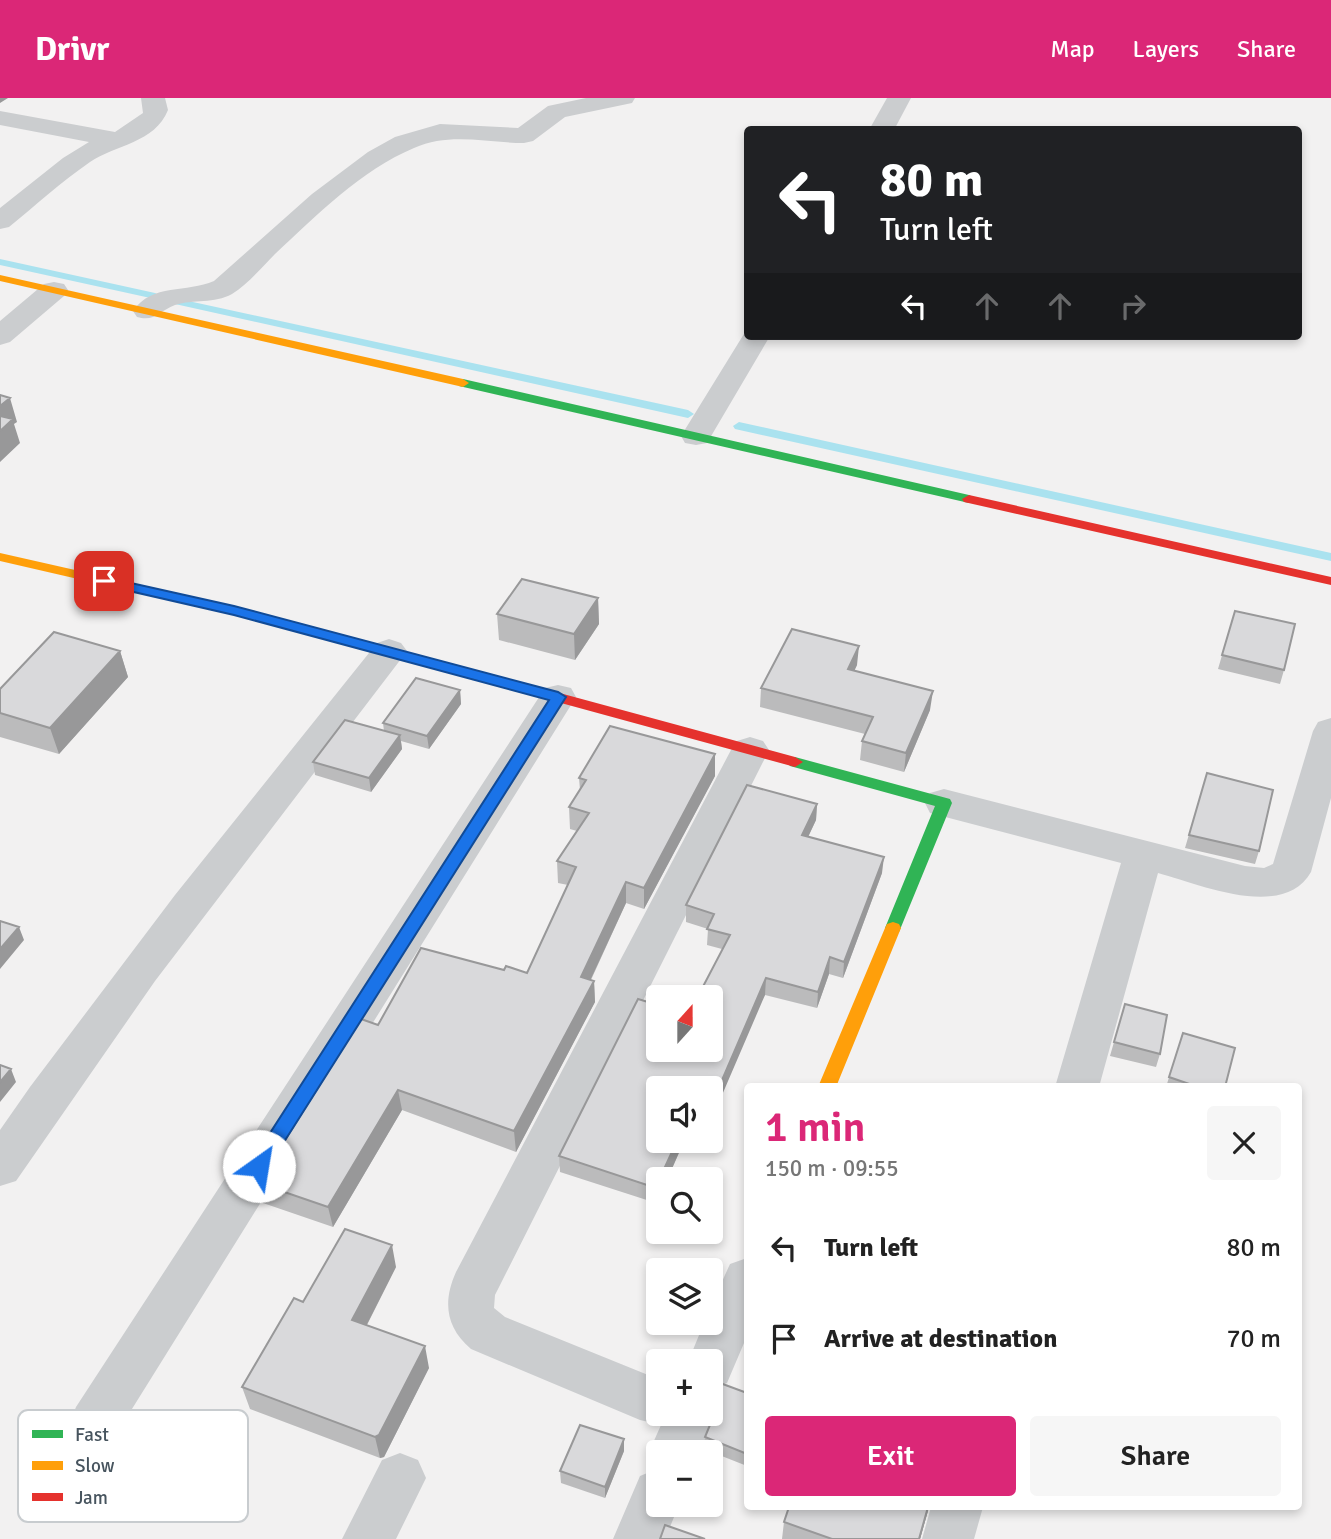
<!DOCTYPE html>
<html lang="en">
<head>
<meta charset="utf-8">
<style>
  :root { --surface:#fff; --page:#f6f6f6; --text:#222; --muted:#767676; --accent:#db2777 }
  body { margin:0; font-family:Signika,sans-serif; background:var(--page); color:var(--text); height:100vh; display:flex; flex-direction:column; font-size:26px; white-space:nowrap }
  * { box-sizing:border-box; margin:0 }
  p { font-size:23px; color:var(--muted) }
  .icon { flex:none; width:38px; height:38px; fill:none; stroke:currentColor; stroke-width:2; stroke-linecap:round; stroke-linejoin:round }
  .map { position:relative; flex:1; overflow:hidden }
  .panel { position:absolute; left:744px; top:985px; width:558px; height:427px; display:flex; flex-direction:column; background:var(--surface); border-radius:7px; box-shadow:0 4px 10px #0003 }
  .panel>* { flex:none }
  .hud { position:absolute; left:744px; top:28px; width:558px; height:214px; border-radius:7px; box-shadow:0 4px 10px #0003; background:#202124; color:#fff; overflow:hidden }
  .needle { width:46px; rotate:21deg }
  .fabs { position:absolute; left:646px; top:887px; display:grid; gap:14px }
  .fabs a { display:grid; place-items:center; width:77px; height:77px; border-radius:7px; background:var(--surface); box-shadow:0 4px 10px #0003; font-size:35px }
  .pin { position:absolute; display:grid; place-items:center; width:60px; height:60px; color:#fff; margin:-30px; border-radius:14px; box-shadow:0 4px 10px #0006 }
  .me { position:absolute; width:77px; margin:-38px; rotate:32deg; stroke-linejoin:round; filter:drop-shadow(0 0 5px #0008) }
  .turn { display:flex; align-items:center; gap:24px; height:147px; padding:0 21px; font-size:32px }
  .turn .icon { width:91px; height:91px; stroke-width:2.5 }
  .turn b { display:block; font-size:49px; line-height:60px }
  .lanes { display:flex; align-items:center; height:66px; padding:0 21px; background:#0003; justify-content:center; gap:35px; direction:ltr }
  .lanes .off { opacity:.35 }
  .round { display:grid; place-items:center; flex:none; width:74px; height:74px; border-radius:7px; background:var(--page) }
  .headline { display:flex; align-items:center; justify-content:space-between; height:119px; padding:0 21px }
  h1 { font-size:42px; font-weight:600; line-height:52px; color:var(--accent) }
  .primary-button { display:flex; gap:14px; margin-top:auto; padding:14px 21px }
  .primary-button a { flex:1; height:80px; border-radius:7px; background:var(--accent); color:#fff; font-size:28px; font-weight:600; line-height:80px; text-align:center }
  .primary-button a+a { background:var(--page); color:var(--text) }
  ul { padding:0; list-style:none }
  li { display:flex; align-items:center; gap:21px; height:91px; padding:0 21px }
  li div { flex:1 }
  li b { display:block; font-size:26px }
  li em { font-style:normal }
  header { display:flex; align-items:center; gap:42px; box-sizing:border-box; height:98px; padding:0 35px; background:var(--accent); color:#fff }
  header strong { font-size:33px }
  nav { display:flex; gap:38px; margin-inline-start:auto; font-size:24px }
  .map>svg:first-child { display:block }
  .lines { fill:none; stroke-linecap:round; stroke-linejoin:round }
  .stream { fill:#aae2ef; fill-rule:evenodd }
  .street { fill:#cbcdcf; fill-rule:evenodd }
  .fast { fill:#30b455; fill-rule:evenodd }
  .slow { fill:#ff9f0a; fill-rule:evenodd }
  .jam { fill:#e5322d; fill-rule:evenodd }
  .wall { fill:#bbbbbc }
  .shaded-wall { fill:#989899 }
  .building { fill:#d9d9db; stroke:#989899; stroke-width:2 }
  .route { fill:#1a73e8; stroke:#114b97; stroke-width:2 }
  .key { fill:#fff; stroke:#c8cccf; stroke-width:2 }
  .key-label { font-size:19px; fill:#47545e }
</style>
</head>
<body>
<header>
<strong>Drivr</strong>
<nav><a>Map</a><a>Layers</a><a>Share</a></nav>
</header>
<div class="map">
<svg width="1331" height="1441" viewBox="0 0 1331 1441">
  <rect width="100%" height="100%" fill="#f2f1f1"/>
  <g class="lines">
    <path class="stream" d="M 0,161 L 155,195 L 161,198 L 155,201 L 0,167 Z
      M 170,199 L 688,312 L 694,316 L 688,320 L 166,204 L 164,202 Z
      M 739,324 L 1331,455 L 1331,463 L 735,331 L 733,328 Z"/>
    <path class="street" d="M 141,0 L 165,0 L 168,12 C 155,45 115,47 90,64 C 61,84 36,107 9,129 L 0,131 L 0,110 L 63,60 L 89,44 L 0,27 L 0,13 L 115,34 L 143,15 Z
      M 586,0 L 635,0 L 632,5 L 565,19 L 533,43 L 524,45 C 486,45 450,34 414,50 C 361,72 316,118 275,156 C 262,169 248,186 232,196 C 214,206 194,201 175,207 C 159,213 155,224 137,219 L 133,213 C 152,185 187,195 214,183 L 312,96 L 368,54 L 395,39 L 440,26 L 518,30 L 548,8 Z
      M 887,0 L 911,0 L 894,32 L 869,32 Z
      M 54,184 L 64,186 L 68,192 L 64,198 L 10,244 L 0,247 L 0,223 L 44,186 Z
      M 747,231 L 747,238 L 770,238 L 707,345 L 696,347 L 685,345 L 681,338 Z
      M 389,541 L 401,545 L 407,553 L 401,561 L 155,883 L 16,1083 L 0,1088 L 0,1032 L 30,989 L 175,797 L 377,545 Z
      M 558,587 L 571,590 L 576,599 L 112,1343 L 94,1350 L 76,1343 L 69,1326 L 76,1309 L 545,590 Z
      M 1331,620 L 1331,700 L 1311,774 C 1283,823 1199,786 1158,775 L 1099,989 L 1055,989 L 1121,765 L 930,715 L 925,705 L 930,695 L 944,691 L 1245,768 L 1264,770 L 1273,766 L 1313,633 L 1318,624 Z
      M 750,639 L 763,643 L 769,652 L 495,1197 L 494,1210 L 505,1219 L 658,1281 L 658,1316 L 710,1316 L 710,1303 L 716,1316 L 700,1354 L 658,1354 L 658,1407 L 679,1407 L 665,1441 L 613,1441 L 640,1378 L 657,1371 L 649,1354 L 661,1327 L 640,1322 L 471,1251 C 445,1229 443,1203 456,1174 L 731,652 L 737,643 Z
      M 747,1160 L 747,1238 L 727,1285 L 710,1292 L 710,1264 L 688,1264 L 704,1225 L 710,1225 L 710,1210 L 730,1166 Z
      M 400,1355 L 418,1362 L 426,1380 L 396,1441 L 342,1441 L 382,1362 Z
      M 931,1409 L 983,1409 L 974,1441 L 922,1441 Z"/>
    <path class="fast" d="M 463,281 L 969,397 L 976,401 L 969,405 L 459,288 L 459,282 Z
      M 795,659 L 950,701 L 952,705 L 899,834 L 887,834 L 885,830 L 935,708 L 790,668 L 787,664 L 790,660 Z"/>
    <path class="slow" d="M 0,177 L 463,281 L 469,285 L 463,289 L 0,183 Z
      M 0,455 L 234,508 L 475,572 L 482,577 L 475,582 L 234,517 L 0,463 Z
      M 893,824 L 899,826 L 901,830 L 836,989 L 818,989 L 885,830 L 887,826 Z"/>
    <path class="jam" d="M 969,397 L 1331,479 L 1331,487 L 964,404 L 962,401 Z
      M 475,572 L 795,659 L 803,664 L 795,669 L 470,580 L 468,577 Z"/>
  </g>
  <path class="wall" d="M 598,500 L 599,526 L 575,562 L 499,542 L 497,516 Z
    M 1235,513 L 1284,572 L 1280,586 L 1218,571 Z
    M 120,553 L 128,579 L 59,656 L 0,639 L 0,591 Z
    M 857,567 L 854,573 L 930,612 L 904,674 L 860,662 L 862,643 L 865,636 L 760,609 L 761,590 Z
    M 460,592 L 461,606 L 429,651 L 401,643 L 402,651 L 371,694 L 315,677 L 313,664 L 384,633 L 383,625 Z
    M 715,656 L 715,678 L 644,811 L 626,805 L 591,882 L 594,883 L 595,904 L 516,1054 L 402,1012 L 333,1129 L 263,1105 L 258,1085 L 378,927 L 504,872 L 527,875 L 568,787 L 558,785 L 557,763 L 577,733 L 570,731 L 569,709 L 580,692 L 579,680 Z
    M 1207,675 L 1259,753 L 1255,766 L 1185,750 Z
    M 817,706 L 816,722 L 808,739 L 882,775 L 843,880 L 829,876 L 817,910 L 765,897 L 710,990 L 658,1043 L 703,1043 L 698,1055 L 681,1050 L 667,1082 L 658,1082 L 658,1100 L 656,1105 L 560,1074 L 559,1058 L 710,952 L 722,851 L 707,847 L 708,831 L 686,824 L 686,807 Z
    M 1125,906 L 1160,956 L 1156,969 L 1110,958 Z
    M 1183,935 L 1225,989 L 1166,989 Z
    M 396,1169 L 367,1227 L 429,1270 L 384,1359 L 380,1360 L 250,1311 L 242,1289 L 303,1204 Z
    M 747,1295 L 747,1368 L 704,1351 L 705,1339 L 716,1311 L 715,1308 L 716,1296 Z
    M 624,1341 L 624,1353 L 605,1400 L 561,1385 L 560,1373 Z
    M 789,1409 L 929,1409 L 920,1441 L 782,1441 L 784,1424 Z"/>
  <path class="shaded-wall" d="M 0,0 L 8,0 L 0,5 Z
    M 10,300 L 17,324 L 14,326 L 20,345 L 0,364 L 0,308 Z
    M 598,500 L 599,526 L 575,562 L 574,536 Z
    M 859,548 L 857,567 L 846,590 L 848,571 Z
    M 120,553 L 128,579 L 59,656 L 50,630 Z
    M 460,592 L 461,606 L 429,651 L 427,638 Z
    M 933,593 L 930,612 L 904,674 L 906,655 Z
    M 400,637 L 402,651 L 371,694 L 369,680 Z
    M 715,656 L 715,678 L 644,811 L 644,790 Z
    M 817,706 L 816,722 L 801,754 L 802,737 Z
    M 884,759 L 882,775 L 843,880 L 844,864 Z
    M 626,784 L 626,805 L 582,900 L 581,879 Z
    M 19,829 L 24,842 L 0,871 L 0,851 Z
    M 830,859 L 829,876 L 817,910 L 818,894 Z
    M 766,880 L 765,897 L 710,1025 L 710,1010 Z
    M 594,883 L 595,904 L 516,1054 L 514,1033 Z
    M 11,971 L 16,984 L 0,1004 L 0,984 Z
    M 398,992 L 402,1012 L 333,1129 L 328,1109 Z
    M 677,1043 L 681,1043 L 681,1050 L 667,1082 L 659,1082 Z
    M 698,1043 L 703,1043 L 698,1055 Z
    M 658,1085 L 658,1100 L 656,1105 L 656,1090 Z
    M 392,1147 L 396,1169 L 358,1244 L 352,1222 Z
    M 425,1248 L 429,1270 L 384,1359 L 380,1360 L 375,1339 Z
    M 624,1341 L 624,1353 L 605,1400 L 605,1389 Z
    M 928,1409 L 929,1409 L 920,1441 L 919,1441 Z"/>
  <path class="building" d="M 0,297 L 10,300 L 0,308 Z
    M 0,318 L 13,321 L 0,333 Z
    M 522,481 L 598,500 L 574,536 L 497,516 Z
    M 1235,513 L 1295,526 L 1284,572 L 1222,557 Z
    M 792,531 L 859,548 L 848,571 L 933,593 L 906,655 L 862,643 L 873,619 L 761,590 Z
    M 54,534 L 120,553 L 50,630 L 0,615 L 0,591 Z
    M 416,580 L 460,592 L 427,638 L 383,625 Z
    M 345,622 L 400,637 L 369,680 L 313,664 Z
    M 610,628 L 715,656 L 644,790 L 626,784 L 581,879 L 594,883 L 514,1033 L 398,992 L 328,1109 L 258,1085 L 361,921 L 378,927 L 421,850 L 504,872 L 506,868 L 527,875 L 576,769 L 557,763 L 589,715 L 569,709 L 586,682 L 579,680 Z
    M 1207,675 L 1273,692 L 1259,753 L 1189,737 Z
    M 747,687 L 817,706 L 802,737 L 884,759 L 844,864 L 830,859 L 818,894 L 766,880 L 710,1010 L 710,990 L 658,990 L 658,1043 L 677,1043 L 659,1082 L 658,1082 L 656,1090 L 559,1058 L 638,901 L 658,907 L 658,952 L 710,952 L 710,900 L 697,900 L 730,837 L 707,831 L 714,816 L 686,807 Z
    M 0,823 L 19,829 L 0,851 Z
    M 1125,906 L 1167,917 L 1160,956 L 1114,944 Z
    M 1183,935 L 1235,950 L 1225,989 L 1198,989 L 1169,979 Z
    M 0,967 L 11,971 L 0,984 Z
    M 345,1131 L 392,1147 L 352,1222 L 425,1248 L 379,1337 L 375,1339 L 242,1289 L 294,1200 L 303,1204 Z
    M 720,1285 L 747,1295 L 747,1356 L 705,1339 L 719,1305 L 716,1296 Z
    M 580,1327 L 624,1341 L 605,1389 L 560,1373 Z
    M 789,1409 L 928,1409 L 919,1441 L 832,1441 L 784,1424 Z
    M 665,1427 L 705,1441 L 660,1441 Z"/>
  <path class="route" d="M 104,479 L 234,508 L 558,594 L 566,599 L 265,1074 L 259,1076 L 252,1074 L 249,1068 L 252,1063 L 549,602 L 234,517 L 99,486 L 97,483 Z"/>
  <rect x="18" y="1312" width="230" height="112" rx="10" class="key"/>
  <rect x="32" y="1332" width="31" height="8" fill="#30b455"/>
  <rect x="32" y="1363" width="31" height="9" fill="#ff9f0a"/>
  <rect x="32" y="1395" width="31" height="8" fill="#e5322d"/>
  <g class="key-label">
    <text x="75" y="1343">Fast</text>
    <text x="75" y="1374">Slow</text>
    <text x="75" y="1406">Jam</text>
  </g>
</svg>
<div class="fabs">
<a><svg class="needle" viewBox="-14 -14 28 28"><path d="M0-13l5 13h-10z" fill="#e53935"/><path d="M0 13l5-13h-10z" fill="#767676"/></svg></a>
<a><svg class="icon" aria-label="sound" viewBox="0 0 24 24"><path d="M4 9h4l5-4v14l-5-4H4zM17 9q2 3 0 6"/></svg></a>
<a><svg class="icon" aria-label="search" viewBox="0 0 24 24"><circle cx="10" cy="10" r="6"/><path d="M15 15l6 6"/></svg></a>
<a><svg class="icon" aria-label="layers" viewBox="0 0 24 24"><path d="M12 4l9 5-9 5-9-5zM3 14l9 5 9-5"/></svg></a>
<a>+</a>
<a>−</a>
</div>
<div class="pin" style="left:104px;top:483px;background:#d93025"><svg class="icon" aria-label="arrive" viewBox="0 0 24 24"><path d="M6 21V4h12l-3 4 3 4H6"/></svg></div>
<svg class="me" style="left:259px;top:1068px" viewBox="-20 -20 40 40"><circle r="19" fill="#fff"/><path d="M0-13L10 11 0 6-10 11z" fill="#1a73e8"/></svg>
<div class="hud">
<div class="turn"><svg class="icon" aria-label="left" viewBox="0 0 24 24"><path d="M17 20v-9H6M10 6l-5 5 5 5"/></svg><div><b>80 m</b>Turn left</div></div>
<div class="lanes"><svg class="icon" aria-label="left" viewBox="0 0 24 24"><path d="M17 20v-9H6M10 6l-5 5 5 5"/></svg><svg class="icon off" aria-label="ahead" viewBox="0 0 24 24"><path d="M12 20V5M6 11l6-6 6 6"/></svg><svg class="icon off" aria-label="ahead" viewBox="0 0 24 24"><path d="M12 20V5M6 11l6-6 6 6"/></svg><svg class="icon off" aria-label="right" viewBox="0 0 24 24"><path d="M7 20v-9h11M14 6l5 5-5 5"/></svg></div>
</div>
<section class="panel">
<div class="headline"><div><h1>1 min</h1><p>150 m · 09:55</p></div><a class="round"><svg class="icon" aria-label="close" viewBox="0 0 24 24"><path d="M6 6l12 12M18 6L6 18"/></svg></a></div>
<ul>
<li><svg class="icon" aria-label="left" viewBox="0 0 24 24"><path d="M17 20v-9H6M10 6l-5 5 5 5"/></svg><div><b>Turn left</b></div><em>80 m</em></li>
<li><svg class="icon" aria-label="arrive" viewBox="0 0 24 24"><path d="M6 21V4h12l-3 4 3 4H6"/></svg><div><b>Arrive at destination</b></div><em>70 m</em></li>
</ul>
<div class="primary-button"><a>Exit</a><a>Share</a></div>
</section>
</div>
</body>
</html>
